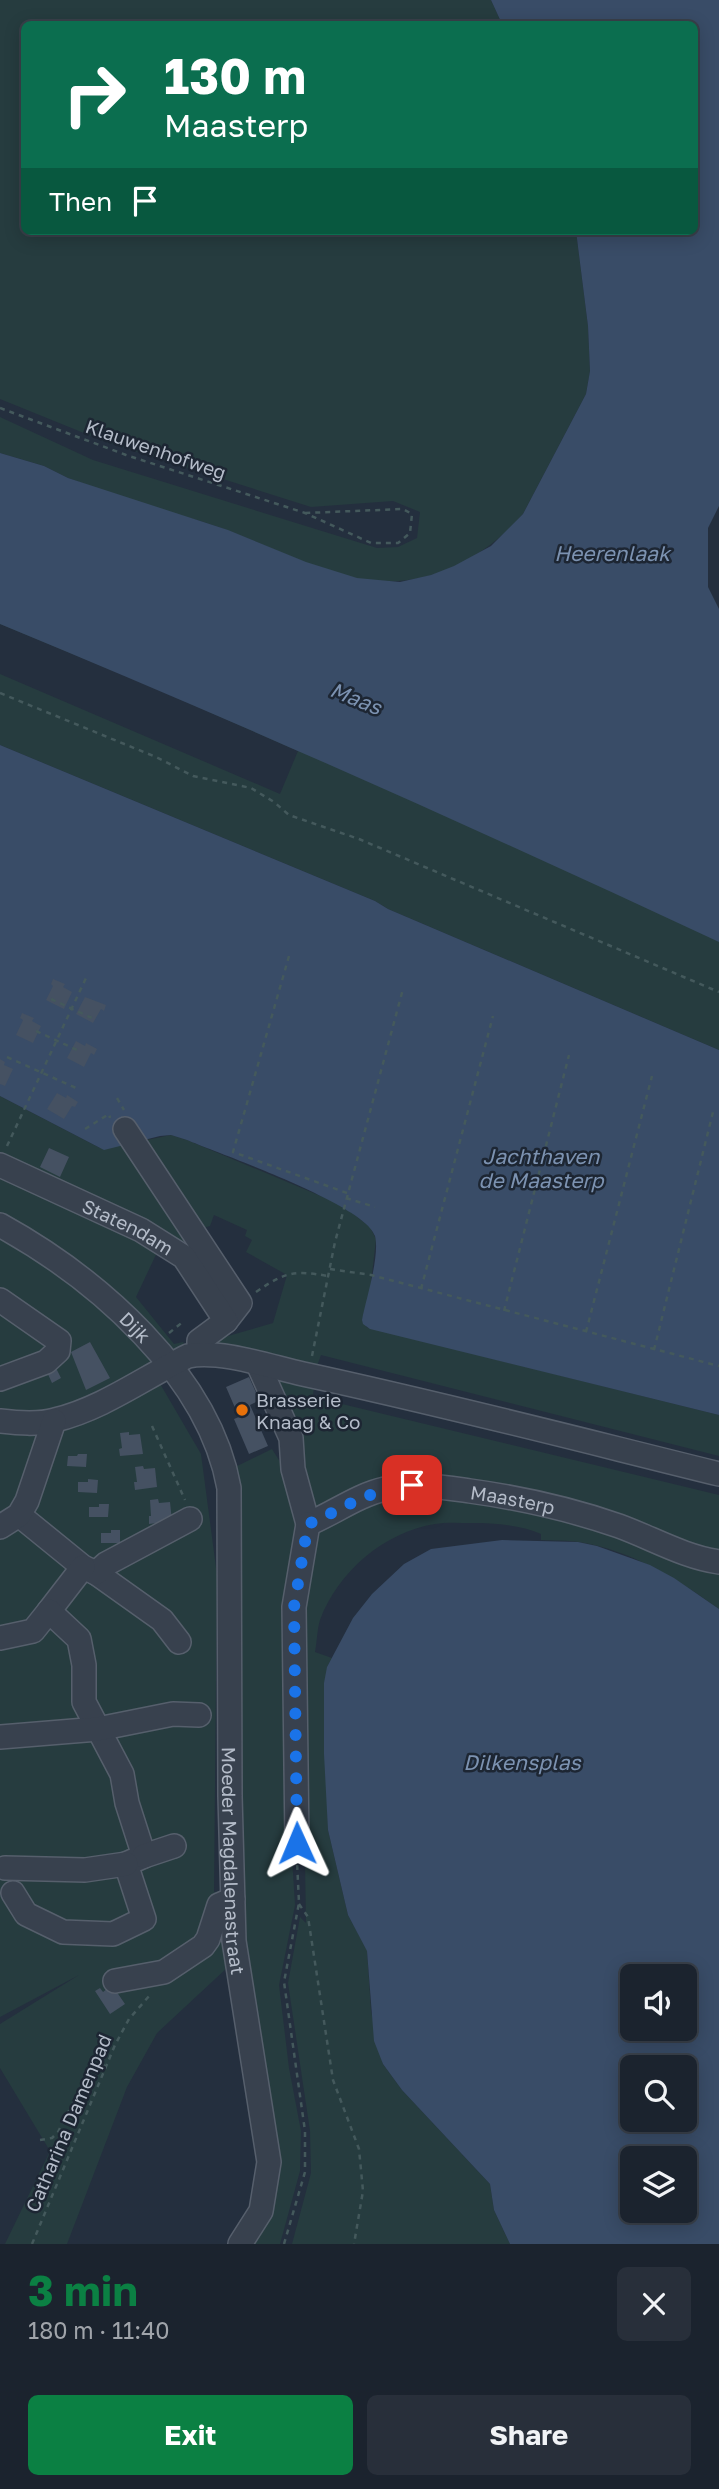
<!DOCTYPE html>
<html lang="en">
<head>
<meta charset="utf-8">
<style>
  :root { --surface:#1b232e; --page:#282f3a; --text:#f1f3f6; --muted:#a0a4aa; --line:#39404a; --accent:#0b8043 }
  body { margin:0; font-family:"Golos Text",sans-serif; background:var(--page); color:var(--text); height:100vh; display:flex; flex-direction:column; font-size:26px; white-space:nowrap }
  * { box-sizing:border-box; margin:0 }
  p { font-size:23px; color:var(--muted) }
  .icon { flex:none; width:38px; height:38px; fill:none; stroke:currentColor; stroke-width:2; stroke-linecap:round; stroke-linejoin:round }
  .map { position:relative; height:2244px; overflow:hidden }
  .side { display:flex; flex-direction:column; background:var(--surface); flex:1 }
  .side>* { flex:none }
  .guide { position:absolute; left:21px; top:21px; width:677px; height:214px; border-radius:10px; box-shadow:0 4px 18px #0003,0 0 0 2px var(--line); background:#0b6e4f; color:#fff; overflow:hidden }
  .fabs { position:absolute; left:620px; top:1964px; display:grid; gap:14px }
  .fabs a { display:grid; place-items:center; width:77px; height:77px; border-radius:10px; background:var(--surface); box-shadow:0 4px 18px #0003,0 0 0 2px var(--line); font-size:35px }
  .pin { position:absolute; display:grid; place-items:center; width:60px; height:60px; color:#fff; margin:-30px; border-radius:14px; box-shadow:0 4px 10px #0006 }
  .me { position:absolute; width:77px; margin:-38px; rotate:359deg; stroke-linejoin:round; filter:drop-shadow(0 0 5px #0008) }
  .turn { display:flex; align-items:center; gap:24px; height:147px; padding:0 28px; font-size:32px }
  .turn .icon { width:91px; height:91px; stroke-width:2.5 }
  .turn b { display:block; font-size:49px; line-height:60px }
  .then { display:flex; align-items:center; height:66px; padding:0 28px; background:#0003; gap:14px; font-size:26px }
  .round { display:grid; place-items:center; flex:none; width:74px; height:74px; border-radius:10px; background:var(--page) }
  .headline { display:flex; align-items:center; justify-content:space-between; height:119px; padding:0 28px }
  h1 { font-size:42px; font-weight:700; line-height:52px; color:var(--accent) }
  .primary-button { display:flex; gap:14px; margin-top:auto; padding:14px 28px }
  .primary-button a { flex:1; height:80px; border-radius:10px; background:var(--accent); color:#fff; font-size:28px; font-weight:700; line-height:80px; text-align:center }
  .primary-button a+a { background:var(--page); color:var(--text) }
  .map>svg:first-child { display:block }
  .green { fill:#263c3f }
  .water { fill:#394c67; fill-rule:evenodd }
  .building { fill:#455162 }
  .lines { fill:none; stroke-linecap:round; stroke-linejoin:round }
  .minor-casing { stroke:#565f6c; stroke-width:26 }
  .path { stroke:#44595c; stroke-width:2.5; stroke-dasharray:5 5; stroke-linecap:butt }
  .minor { stroke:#38414e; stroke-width:23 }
  .route { stroke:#1a73e8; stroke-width:12; stroke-dasharray:0 21.6 }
  .food-dot { fill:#e8710a; stroke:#1d2633; stroke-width:2.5 }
  .labels { text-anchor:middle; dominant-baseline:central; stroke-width:5; stroke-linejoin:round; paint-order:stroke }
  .street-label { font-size:19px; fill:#b4bcc9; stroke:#1d2633 }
  .poi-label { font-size:19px; fill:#b4bcc9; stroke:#1d2633; text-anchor:start }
  .water-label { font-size:21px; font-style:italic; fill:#7c92b1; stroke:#1d2633 }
</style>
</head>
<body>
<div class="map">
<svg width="719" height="2244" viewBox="0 0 719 2244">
  <rect width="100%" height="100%" fill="#242f3e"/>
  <path class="green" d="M 0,0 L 491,0 L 502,24 L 24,24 L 24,231 L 576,231 L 588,326 L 590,371 L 586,394 L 523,514 C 481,562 423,590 359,579 C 317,571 269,546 229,531 C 201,520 172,514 143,504 C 118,496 93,487 68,478 L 44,466 L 0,453 L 0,417 L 93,460 L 377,548 L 398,547 L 417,538 L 420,512 L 393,501 L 311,507 L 106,442 L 0,399 Z
    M 0,592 L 719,812 L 719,1050 L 388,909 L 375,901 L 0,745 L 0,674 L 280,794 L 298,751 L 150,686 L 0,624 Z
    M 0,1096 L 100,1148 L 128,1144 L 192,1244 L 184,1249 L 161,1244 L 136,1297 L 174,1344 L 183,1342 L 186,1348 L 178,1351 L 170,1350 L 0,1219 Z
    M 171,1135 L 187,1140 L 342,1205 L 370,1227 L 376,1239 L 366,1327 L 719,1415 L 719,1456 L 321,1355 L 316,1369 L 215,1344 L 214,1340 L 273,1323 L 287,1275 L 246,1252 L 252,1240 L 245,1236 L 247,1230 L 214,1215 L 210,1226 L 199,1229 L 142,1141 Z
    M 0,1236 L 56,1266 L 155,1359 L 148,1363 L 201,1454 L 217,1575 L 214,1892 L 223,1891 L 228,1967 L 157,2033 L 127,2087 L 67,2244 L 5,2244 L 50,2151 L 0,2068 L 0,2024 L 79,1975 L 0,2017 Z
    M 271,1374 L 314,1384 L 313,1397 L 719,1495 L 719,1559 L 445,1485 L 316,1514 Z
    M 272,1449 L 284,1468 L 301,1517 L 292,1857 L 295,1905 L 279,1985 L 289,2068 L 301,2131 L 300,2171 L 280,2244 L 250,2244 L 265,2212 L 246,1999 L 233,1468 Z
    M 375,1495 L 508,1499 L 719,1565 L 719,1609 C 677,1579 631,1550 579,1542 C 566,1540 553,1541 541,1540 L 541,1534 C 521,1525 494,1523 472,1523 C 460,1523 446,1522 435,1524 C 384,1532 338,1572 320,1620 C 317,1630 317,1642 315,1652 L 332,1658 L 327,1667 L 328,1830 L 348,1915 L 367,1950 L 371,2011 L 383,2064 L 402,2090 L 490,2184 L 494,2210 L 510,2244 L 292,2244 L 311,2173 L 310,2131 L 288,1983 L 300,1917 L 306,1923 L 301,1615 L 315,1528 Z"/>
  <path class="water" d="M 491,0 L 719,0 L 719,506 L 708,528 L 708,587 L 719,609 L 719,942 C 481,831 243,724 0,624 L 0,453 L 44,466 L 68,478 L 228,530 L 306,562 L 357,578 L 400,582 L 431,575 L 454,566 L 491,546 L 523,514 L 586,394 L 590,371 L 588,326 L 576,231 L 695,231 L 695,24 L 502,24 Z
    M 0,745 L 375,901 L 388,909 L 719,1050 L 719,1415 L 370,1329 L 363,1324 L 362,1320 C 366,1299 380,1256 375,1236 C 366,1205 220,1154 187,1140 L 171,1135 L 160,1136 L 104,1150 L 0,1096 Z
    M 502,1540 L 578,1542 L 597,1546 L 650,1565 L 674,1578 L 719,1609 L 719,2244 L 510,2244 L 494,2210 L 490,2184 L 402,2090 L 383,2064 L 374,2041 L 367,1951 L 348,1915 L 328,1830 L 324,1754 L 324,1683 L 327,1667 L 353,1618 L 372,1594 L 404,1564 L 431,1549 ZM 632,1976 L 684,1976 L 684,2028 L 632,2028 ZM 632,2067 L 684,2067 L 684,2119 L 632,2119 ZM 632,2158 L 684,2158 L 684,2210 L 632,2210 Z"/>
  <path class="building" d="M 53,979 L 65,984 L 63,987 L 72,992 L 64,1009 L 46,1000 L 53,986 L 51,984 Z
    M 85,997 L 106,1005 L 104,1011 L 101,1009 L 93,1023 L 76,1014 Z
    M 22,1013 L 34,1018 L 32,1021 L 41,1026 L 33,1043 L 16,1035 L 23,1020 L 20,1018 Z
    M 76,1041 L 85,1046 L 86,1043 L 97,1049 L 94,1055 L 91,1053 L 84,1067 L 67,1058 Z
    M 0,1059 L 5,1062 L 4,1065 L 13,1069 L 5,1086 L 0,1084 Z
    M 57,1093 L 66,1098 L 67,1095 L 78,1102 L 75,1107 L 72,1106 L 64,1119 L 47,1109 Z
    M 49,1148 L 69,1157 L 60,1177 L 40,1167 Z
    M 90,1342 L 110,1378 L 86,1390 L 71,1352 Z
    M 55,1366 L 61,1378 L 52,1383 L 46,1370 Z
    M 249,1377 L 258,1397 L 258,1401 L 250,1405 L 268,1446 L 249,1454 L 234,1419 L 239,1417 L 226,1387 Z
    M 129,1432 L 129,1435 L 140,1434 L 143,1454 L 120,1456 L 119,1449 L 122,1448 L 120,1433 Z
    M 78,1454 L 87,1454 L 86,1467 L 67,1466 L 68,1456 L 77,1456 Z
    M 143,1466 L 144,1469 L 155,1468 L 157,1487 L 135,1490 L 134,1482 L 137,1482 L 135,1467 Z
    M 88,1479 L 98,1480 L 97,1493 L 78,1492 L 78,1482 L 88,1482 Z
    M 158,1499 L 159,1503 L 170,1502 L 172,1521 L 149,1524 L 149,1516 L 151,1516 L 150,1500 Z
    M 99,1504 L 109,1504 L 108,1517 L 89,1517 L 89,1507 L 99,1507 Z
    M 111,1530 L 120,1530 L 120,1543 L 101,1543 L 101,1533 L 111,1533 Z
    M 112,1985 L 125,2004 L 110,2014 L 95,1991 L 100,1988 L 103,1992 Z"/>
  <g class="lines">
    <defs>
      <g id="minor">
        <path d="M 125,1129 L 240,1303 L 226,1321"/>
        <path id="s1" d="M 0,1165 L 141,1230 L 184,1257 L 226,1321 L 199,1341 L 199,1353"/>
        <path id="s2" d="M 0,1225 C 96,1278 209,1375 229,1488 L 230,1796 L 234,1941 L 269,2162 L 261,2211 L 240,2244"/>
        <path d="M 0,1300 L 59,1341 L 58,1351 L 46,1362 L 0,1379"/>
        <path id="s3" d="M 258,1364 L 291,1438 L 293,1469 L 308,1524 C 334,1513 358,1495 385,1489 C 413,1482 442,1487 470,1491 C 521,1498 570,1509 619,1526 C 652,1538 684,1557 719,1562"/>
        <path d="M 0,1421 C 17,1423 38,1425 55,1420 C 102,1409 145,1377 188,1356 C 219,1349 271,1367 303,1374 C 443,1404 581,1440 719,1474"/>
        <path d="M 19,1515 L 83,1567 L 96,1573 L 162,1620 L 179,1642"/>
        <path d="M 0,1527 L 19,1515 L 27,1501 L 54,1421"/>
        <path d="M 96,1573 L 106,1564 L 190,1519"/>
        <path d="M 49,1611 L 83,1567"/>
        <path d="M 0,1638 L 33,1631 L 49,1611 L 79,1639 L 84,1665 L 84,1702 L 122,1774 L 127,1803 L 144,1856 L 126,1864 L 144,1919 L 113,1934 L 63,1932 L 26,1914 L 13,1893"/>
        <path d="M 0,1737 L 98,1729 L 173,1714 L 199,1715"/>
        <path d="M 297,1843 L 294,1607 L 308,1524"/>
        <path d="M 144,1856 L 174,1846"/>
        <path d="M 5,1868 L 85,1870 L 126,1864"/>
        <path d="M 115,1981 L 164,1972 L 203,1946 L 208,1939 L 219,1905 L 233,1899"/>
      </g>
    </defs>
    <use href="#minor" class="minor-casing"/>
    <path class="path" d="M 0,408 L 126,455 L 305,513 L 371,543 L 398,543 L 410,533 L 412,514 L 403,509 L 305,513
      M 0,693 L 156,757 L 193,776 L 251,788 L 274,802 L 289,815 L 359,839 L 719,992
      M 289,956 L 233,1152 L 347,1193
      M 51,999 L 92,1018
      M 36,1031 L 77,1050
      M 7,1057 L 76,1088
      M 117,1098 L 124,1110
      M 85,1129 L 109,1114 L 110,1118
      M 7,1146 L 86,978
      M 346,1198 L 375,1207
      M 330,1269 L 371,1275 L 719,1366
      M 421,1289 L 493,1016
      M 256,1292 C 285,1272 294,1270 328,1276
      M 504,1311 L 569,1055
      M 586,1332 L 652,1076
      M 169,1333 L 184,1321
      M 654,1350 L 714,1108
      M 312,1356 L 335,1242 L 403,989
      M 152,1426 L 185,1500
      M 299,1904 L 308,1917 L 333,2080 L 359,2149 L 363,2191 L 354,2244
      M 40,2140 L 52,2138 L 58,2132 L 76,2097 L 90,2078 L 105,2065
      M 32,2244 L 115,2045 L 129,2019 L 150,1995
      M 284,2244 L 305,2172 L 305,2131 L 284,1982 L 299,1903 L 297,1861"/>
    <use href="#minor" class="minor"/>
  </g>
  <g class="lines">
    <path class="route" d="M 297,1843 L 294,1607 L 308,1524 C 343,1509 372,1488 412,1485"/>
  </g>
  <circle class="food-dot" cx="242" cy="1410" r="7"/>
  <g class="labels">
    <g class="street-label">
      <text transform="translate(156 449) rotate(19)">Klauwenhofweg</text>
      <text stroke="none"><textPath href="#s1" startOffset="142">Statendam</textPath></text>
      <text stroke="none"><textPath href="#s2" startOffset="170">Dijk</textPath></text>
      <text stroke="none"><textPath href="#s3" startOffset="383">Maasterp</textPath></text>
      <text stroke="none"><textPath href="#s2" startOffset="732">Moeder Magdalenastraat</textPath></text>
      <text transform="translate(68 2123) rotate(-67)">Catharina Damenpad</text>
    </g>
    <g class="poi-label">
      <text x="256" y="1399">Brasserie<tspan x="256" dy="22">Knaag &amp; Co</tspan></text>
    </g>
    <g class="water-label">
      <text x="612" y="553">Heerenlaak</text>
      <text transform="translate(356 698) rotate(22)">Maas</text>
      <text x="541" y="1156">Jachthaven<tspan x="541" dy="24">de Maasterp</tspan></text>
      <text x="522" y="1762">Dilkensplas</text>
    </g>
  </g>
</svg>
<div class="fabs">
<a><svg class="icon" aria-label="sound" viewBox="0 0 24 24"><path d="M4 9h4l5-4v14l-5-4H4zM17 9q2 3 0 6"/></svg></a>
<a><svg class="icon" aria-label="search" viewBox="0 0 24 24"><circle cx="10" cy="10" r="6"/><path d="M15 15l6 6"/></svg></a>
<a><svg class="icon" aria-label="layers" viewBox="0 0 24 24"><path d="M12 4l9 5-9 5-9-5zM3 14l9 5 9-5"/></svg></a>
</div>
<div class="pin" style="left:412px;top:1485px;background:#d93025"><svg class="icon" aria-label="arrive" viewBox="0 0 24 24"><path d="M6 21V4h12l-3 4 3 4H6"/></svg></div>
<svg class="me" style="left:297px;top:1843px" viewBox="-20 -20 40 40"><path d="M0-17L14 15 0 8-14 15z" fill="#1a73e8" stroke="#fff" stroke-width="4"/></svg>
<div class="guide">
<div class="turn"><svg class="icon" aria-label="right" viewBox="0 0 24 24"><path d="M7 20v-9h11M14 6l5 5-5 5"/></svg><div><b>130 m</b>Maasterp</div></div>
<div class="then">Then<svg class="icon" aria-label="arrive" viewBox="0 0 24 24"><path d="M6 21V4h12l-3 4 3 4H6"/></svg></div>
</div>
</div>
<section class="side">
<div class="headline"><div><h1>3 min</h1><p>180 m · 11:40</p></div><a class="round"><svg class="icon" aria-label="close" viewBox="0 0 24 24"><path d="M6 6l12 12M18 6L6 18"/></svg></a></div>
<div class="primary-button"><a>Exit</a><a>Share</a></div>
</section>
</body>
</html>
